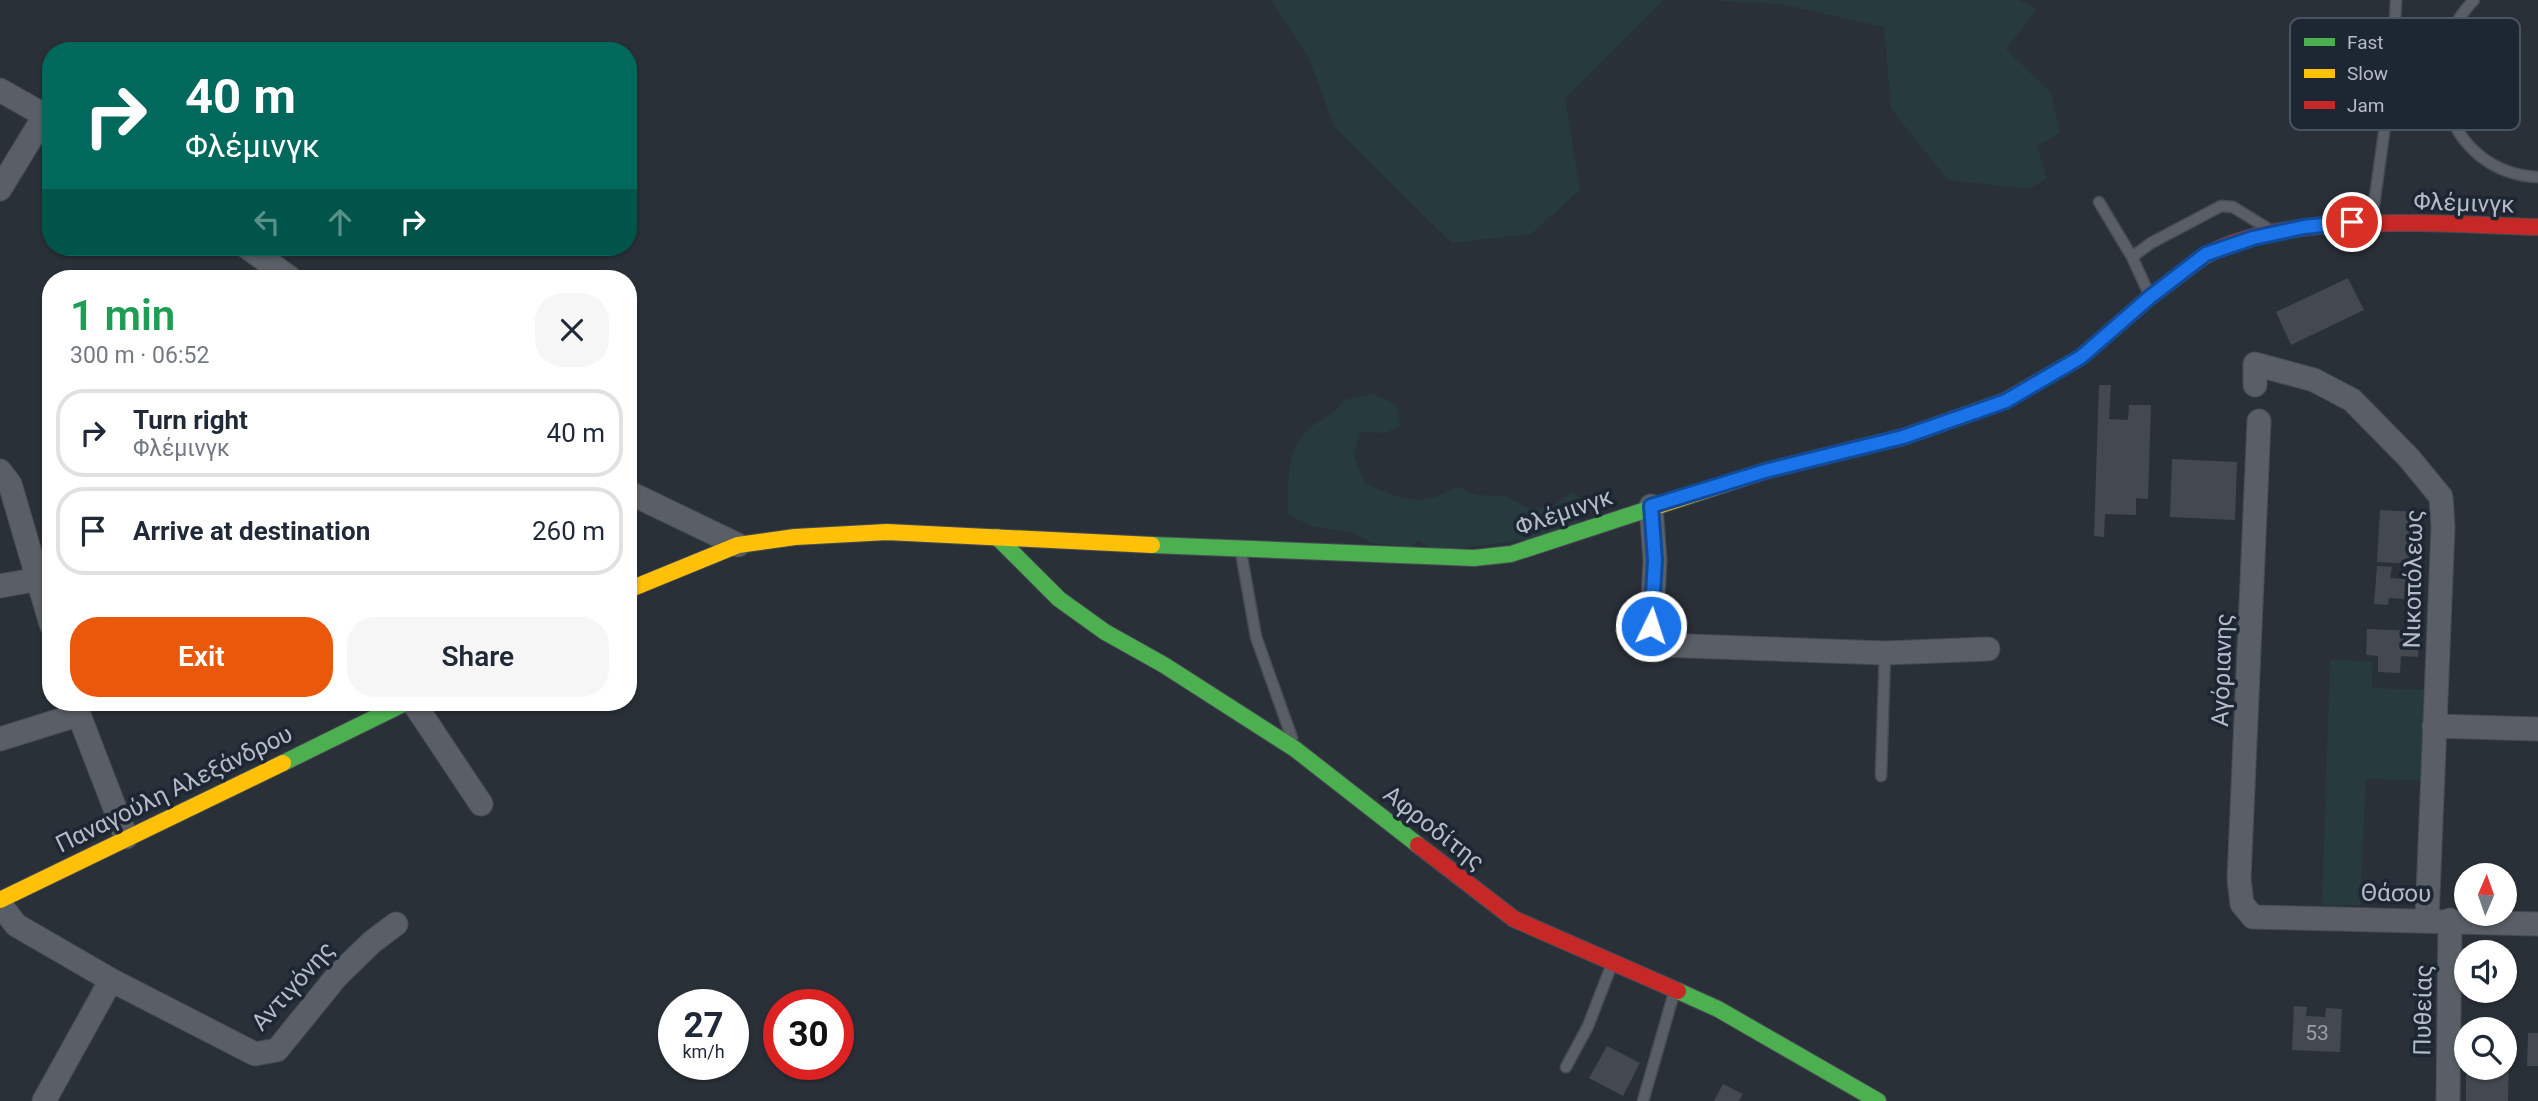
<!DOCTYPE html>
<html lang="en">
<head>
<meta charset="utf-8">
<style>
  :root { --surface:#fff; --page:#f6f6f7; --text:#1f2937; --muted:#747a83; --line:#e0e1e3; --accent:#ea580c }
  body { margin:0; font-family:Roboto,sans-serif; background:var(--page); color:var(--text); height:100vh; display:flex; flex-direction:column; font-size:26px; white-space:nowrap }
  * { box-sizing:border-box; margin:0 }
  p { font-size:23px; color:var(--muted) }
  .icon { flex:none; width:38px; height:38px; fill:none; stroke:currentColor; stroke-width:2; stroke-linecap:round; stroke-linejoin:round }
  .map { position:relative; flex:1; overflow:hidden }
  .drawer { position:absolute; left:42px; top:270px; width:595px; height:441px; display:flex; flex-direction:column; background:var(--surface); border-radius:28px; box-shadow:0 2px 5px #0004 }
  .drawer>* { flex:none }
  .banner { position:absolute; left:42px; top:42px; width:595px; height:214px; border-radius:28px; box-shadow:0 2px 5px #0004; background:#00695c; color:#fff; overflow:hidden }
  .needle { width:46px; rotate:2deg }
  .fabs { position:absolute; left:2454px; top:863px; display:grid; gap:14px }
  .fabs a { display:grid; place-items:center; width:63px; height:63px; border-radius:50%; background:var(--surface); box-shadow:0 2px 5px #0004; font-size:35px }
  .speed { position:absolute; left:658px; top:989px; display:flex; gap:14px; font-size:35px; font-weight:700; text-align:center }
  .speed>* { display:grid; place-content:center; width:91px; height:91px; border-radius:50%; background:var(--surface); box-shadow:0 2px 5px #0004; line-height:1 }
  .speed small { font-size:18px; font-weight:400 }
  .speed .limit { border:10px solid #d22; background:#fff; color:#111 }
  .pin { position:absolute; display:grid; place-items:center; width:60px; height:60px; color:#fff; margin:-30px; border:4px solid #fff; border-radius:50%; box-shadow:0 2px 7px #0007 }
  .me { position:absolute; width:77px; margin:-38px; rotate:4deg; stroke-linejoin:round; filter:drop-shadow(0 0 5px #0008) }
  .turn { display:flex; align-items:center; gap:24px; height:147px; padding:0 28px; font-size:32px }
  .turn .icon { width:91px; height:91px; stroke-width:2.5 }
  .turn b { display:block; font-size:49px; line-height:60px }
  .lanes { display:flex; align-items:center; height:66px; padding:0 28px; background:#0003; justify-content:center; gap:35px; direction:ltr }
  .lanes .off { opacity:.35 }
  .round { display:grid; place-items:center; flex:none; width:74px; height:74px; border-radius:28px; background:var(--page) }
  .head { display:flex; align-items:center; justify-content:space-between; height:119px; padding:0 28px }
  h1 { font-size:42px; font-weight:600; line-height:52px; color:#1e9e55 }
  .primary-button { display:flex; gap:14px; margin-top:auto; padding:14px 28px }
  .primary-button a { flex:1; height:80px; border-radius:28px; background:var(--accent); color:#fff; font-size:28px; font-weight:600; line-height:80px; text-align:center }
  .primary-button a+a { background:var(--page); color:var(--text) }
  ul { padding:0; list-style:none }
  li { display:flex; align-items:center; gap:21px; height:88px; margin:0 14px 10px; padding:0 14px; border:4px solid var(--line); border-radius:28px }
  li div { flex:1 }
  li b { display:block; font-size:26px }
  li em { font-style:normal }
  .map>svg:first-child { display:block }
  .green { fill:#273a3e }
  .building { fill:#444950 }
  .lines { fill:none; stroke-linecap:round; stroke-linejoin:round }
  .lane-casing { stroke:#484c53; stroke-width:13 }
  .street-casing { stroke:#484c53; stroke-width:25 }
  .fast-casing { stroke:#484c53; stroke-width:18 }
  .slow-casing { stroke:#484c53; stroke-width:18 }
  .jam-casing { stroke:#484c53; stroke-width:18 }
  .lane { stroke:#5a5e66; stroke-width:10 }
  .street { stroke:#5a5e66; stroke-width:23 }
  .fast { stroke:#4caf50; stroke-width:16 }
  .slow { stroke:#ffc107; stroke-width:16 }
  .jam { stroke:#c62828; stroke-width:16 }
  .route-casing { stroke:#114b97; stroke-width:18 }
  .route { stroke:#1a73e8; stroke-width:12 }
  .labels { text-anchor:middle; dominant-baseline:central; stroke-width:7; stroke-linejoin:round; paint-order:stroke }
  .number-label { font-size:21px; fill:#989fab }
  .street-label { font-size:24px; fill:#b4bcc9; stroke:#1d2633 }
  .key { fill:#1d2633; stroke:#4a5360; stroke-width:2 }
  .key-label { font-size:19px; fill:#b4bcc9 }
</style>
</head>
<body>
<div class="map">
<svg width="2538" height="1101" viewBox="0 0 2538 1101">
  <rect width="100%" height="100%" fill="#2a3038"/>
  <path class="green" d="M 1271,0 L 1663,0 L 1565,98 L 1580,190 L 1531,234 L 1452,243 L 1335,128 L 1308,56 Z
    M 1704,0 L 2019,0 L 2037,9 L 2006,49 L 2051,93 L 2060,133 L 2037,146 L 2047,178 L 2029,189 L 1948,180 L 1891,109 L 1884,27 L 1781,4 Z
    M 1372,394 L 1396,404 L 1400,425 L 1386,433 L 1360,432 L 1354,456 L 1365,484 C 1402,498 1421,510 1456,486 L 1477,495 L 1505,496 L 1530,509 L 1554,505 L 1571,492 L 1591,504 L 1576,526 L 1548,537 L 1432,552 L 1419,540 L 1410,547 L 1372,543 L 1351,532 L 1314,527 L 1288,515 C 1288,482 1284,445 1315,424 C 1328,416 1335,413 1344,400 Z
    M 2330,659 L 2373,662 L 2372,688 L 2431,690 L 2427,781 L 2366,779 L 2360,905 L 2322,905 Z"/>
  <path class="building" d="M 2348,278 L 2364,310 L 2291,345 L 2276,312 Z
    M 2099,385 L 2111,385 L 2109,419 L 2128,420 L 2129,405 L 2151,405 L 2148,499 L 2136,498 L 2136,515 L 2105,514 L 2104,537 L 2094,536 Z
    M 2172,459 L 2237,462 L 2235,520 L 2170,517 Z
    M 2380,510 L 2421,512 L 2418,564 L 2377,562 Z
    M 2377,566 L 2392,567 L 2390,578 L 2406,579 L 2404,599 L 2389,598 L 2388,605 L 2374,604 Z
    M 2367,629 L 2419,631 L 2418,657 L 2401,656 L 2400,673 L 2378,672 L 2378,656 L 2366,655 Z
    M 2294,1006 L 2307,1007 L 2306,1016 L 2325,1017 L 2326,1008 L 2342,1009 L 2340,1052 L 2292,1050 Z
    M 2528,1033 L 2538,1033 L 2538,1066 L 2527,1066 Z
    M 2504,1044 L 2509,1044 L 2508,1101 L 2466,1101 L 2466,1068 L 2504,1068 Z
    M 1607,1046 L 1640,1063 L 1623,1096 L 1589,1078 Z
    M 1723,1084 L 1743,1094 L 1739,1101 L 1714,1101 Z"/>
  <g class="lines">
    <defs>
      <path id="lane" d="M 2474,0 C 2412,63 2447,173 2538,177
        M 2099,202 L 2132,257 L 2149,294
        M 2372,219 L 2393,68 L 2396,0
        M 2132,257 L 2151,243 L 2221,206 L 2233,207 L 2267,228
        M 1241,552 L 1256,637 L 1292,738
        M 1881,776 L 1885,653
        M 1566,1067 L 1588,1026 L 1612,964
        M 1643,1101 L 1674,993"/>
      <path id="street" d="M 0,90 L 51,119
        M 0,189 L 45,115
        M 247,247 L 290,278
        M 2255,385 L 2255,364 L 2314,380 L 2352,400 L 2409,458 L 2441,497 L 2443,527 L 2427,919
        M 2259,421 L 2239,879 L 2242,904 L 2253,917 L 2538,924
        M 0,471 L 10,484 L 51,624
        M 628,492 L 738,545
        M 1651,506 L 1655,560 L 1651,635 L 1660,645 L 1885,653 L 1988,649
        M 0,586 L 51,577
        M 74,702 L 126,837
        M 413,702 L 481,804
        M 2434,726 L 2538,729
        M 0,739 L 77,715
        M 0,904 L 16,925 L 111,980 L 255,1054 L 277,1050 L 337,976 L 372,942 L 396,924
        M 44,1101 L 111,980
        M 2448,1101 L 2450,920"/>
      <path id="fast" d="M 997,537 L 1059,599 L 1105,632 L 1164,665 L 1295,749 L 1418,845
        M 1152,545 L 1474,558 L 1511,554 L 1661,505
        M 283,763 L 407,702
        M 1678,991 L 1718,1009 L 1878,1101"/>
      <path id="slow" d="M 1661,505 L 1765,471 L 1903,437 L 2005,401 L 2081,357 L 2150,297 L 2196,262
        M 628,590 L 738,545 L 795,537 L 887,532 L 1152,545
        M 0,900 L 283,763"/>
      <path id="jam" d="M 2196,262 C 2269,208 2449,225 2538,227
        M 1418,845 L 1514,919 L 1678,991"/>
    </defs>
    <use href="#lane" class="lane-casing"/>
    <use href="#street" class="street-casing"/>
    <use href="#fast" class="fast-casing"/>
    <use href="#slow" class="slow-casing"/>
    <use href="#jam" class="jam-casing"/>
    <use href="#lane" class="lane"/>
    <use href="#street" class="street"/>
    <use href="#fast" class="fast"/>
    <use href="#slow" class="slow"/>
    <use href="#jam" class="jam"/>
  </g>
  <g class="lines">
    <defs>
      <path id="route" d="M 1651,626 L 1655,560 L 1651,506 L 1765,471 L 1903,437 L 2006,401 L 2081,357 L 2150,297 L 2206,254 L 2253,238 L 2304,227 L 2352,222"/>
    </defs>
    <use href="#route" class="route-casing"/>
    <use href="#route" class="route"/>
  </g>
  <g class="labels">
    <g class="number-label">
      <text x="2317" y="1033">53</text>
    </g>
    <g class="street-label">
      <text transform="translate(2464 203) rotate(2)">Φλέμινγκ</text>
      <text transform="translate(1564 512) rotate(-19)">Φλέμινγκ</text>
      <text transform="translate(2413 579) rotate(-89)">Νικοπόλεως</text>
      <text transform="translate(2222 670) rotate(-88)">Αγόριανης</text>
      <text transform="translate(174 789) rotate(-26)">Παναγούλη Αλεξάνδρου</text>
      <text transform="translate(1434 828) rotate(38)">Αφροδίτης</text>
      <text transform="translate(2396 893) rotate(1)">Θάσου</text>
      <text transform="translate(293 986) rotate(-48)">Αντιγόνης</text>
      <text transform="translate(2423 1010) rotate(-89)">Πυθείας</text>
    </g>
  </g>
  <rect x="2290" y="18" width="230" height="112" rx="10" class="key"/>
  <rect x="2304" y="38" width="31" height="8" fill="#4caf50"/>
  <rect x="2304" y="69" width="31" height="9" fill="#ffc107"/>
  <rect x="2304" y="101" width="31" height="8" fill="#c62828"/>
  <g class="key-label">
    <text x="2347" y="49">Fast</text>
    <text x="2347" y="80">Slow</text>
    <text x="2347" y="112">Jam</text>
  </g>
</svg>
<div class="fabs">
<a><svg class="needle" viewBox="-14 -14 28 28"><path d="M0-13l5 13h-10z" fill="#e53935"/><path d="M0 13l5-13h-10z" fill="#747a83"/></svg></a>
<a><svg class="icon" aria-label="sound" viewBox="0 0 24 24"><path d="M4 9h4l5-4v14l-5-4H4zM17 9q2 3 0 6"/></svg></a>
<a><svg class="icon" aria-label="search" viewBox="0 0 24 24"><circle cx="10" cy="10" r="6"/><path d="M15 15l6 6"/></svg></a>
</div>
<div class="speed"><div>27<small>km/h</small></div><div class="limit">30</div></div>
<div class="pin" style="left:2352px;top:222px;background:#d93025"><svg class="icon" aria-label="arrive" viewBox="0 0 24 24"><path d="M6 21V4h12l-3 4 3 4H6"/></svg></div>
<svg class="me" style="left:1651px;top:626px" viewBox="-20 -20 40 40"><circle r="17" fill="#1a73e8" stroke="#fff" stroke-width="3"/><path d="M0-11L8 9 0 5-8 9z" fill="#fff"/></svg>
<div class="banner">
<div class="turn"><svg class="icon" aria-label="right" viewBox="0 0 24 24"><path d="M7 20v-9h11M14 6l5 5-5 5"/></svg><div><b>40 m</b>Φλέμινγκ</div></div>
<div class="lanes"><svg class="icon off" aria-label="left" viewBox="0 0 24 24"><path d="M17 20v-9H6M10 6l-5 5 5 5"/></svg><svg class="icon off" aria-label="ahead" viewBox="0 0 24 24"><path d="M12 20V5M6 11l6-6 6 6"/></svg><svg class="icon" aria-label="right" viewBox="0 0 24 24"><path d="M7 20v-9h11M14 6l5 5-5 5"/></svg></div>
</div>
<section class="drawer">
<div class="head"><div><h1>1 min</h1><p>300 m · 06:52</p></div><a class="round"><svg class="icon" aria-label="close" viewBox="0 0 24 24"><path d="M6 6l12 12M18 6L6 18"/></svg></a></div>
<ul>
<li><svg class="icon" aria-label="right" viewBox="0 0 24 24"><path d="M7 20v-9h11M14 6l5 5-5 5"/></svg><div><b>Turn right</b><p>Φλέμινγκ</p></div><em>40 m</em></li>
<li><svg class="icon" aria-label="arrive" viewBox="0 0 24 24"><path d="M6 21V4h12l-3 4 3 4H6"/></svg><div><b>Arrive at destination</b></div><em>260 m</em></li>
</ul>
<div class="primary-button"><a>Exit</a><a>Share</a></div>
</section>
</div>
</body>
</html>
